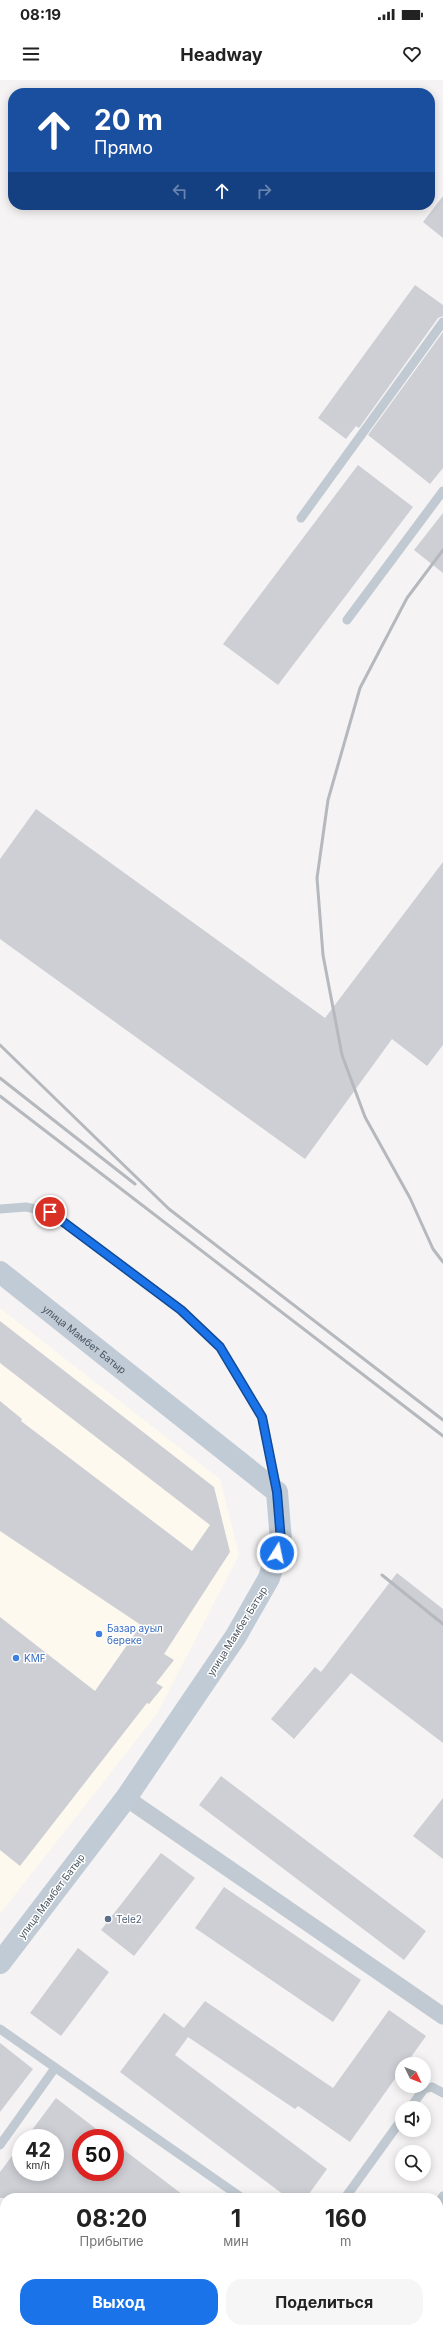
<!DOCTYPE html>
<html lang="ru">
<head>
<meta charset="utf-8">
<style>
  :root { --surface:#fff; --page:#f6f6f6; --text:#222; --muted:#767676; --accent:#1a73e8 }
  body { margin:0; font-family:Inter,sans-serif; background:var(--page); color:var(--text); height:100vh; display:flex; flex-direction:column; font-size:15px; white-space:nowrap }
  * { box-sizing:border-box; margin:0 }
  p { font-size:13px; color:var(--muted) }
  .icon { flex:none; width:22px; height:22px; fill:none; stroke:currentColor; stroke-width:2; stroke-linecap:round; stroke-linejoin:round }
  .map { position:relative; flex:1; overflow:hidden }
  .sheet { position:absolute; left:0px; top:2113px; width:443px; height:140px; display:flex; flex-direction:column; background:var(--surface); border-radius:16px 16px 0 0; box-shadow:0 2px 10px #0003 }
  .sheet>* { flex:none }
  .top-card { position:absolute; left:8px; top:8px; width:427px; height:122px; border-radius:16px; box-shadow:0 2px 10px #0003; background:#1a4fa0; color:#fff; overflow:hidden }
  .needle { width:26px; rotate:133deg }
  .tools { position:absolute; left:395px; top:1977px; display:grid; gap:8px }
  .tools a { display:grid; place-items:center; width:36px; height:36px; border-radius:50%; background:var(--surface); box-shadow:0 2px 10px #0003; font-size:20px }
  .speed { position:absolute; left:12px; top:2049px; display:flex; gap:8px; font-size:20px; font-weight:700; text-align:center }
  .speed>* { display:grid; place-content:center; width:52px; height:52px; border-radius:50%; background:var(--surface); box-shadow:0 2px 10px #0003; line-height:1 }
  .speed small { font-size:10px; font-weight:400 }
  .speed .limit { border:6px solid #d22; background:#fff; color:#111 }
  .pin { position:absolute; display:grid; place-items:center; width:34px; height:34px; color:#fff; margin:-17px; border:2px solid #fff; border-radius:50%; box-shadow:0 1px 4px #0007 }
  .me { position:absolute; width:44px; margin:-22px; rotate:10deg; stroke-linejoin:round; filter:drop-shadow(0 0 3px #0008) }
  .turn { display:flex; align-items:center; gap:14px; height:84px; padding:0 20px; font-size:18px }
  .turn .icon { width:52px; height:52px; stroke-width:2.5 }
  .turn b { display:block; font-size:28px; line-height:34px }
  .lanes { display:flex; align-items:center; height:38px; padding:0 20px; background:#0003; justify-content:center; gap:20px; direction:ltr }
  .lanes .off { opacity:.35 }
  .eta { display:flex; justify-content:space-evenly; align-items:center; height:68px; text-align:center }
  .eta b { font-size:24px; font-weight:700; line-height:28px }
  .action { display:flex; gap:8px; margin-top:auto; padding:8px 20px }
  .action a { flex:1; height:46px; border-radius:16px; background:var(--accent); color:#fff; font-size:16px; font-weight:700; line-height:46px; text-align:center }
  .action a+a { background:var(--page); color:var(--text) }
  .status { display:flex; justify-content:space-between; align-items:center; height:28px; padding:0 20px; background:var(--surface); direction:ltr }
  .status svg { height:11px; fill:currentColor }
  header { display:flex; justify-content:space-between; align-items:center; height:52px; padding:0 20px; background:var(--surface); font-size:18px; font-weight:700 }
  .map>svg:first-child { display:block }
  .commercial { fill:#fdf9ef }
  .building { fill:#cdcfd5 }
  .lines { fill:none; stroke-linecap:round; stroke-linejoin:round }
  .lane { stroke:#c1cad2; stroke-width:9 }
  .street { stroke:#c1cad2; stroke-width:17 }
  .secondary { stroke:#c1cbd6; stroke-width:22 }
  .rail { stroke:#b5b8bd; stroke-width:3 }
  .route-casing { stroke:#114b97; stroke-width:10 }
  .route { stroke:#1a73e8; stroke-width:7 }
  .shop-dot { fill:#3f7fe0; stroke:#fff; stroke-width:1.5 }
  .service-dot { fill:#5c6f8a; stroke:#fff; stroke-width:1.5 }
  .labels { text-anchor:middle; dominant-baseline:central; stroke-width:3; stroke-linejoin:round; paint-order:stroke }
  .street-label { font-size:10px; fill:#4a5661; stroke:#fff }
  .shop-label { font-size:10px; fill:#366cbe; stroke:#fff; text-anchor:start }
  .service-label { font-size:10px; fill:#4e5e75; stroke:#fff; text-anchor:start }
</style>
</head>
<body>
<div class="status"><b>08:19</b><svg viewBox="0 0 49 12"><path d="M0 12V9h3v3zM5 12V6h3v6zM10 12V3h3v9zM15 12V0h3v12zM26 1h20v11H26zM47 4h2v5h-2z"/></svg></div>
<header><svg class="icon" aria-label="menu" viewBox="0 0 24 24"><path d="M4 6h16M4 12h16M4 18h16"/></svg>Headway<svg class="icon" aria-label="heart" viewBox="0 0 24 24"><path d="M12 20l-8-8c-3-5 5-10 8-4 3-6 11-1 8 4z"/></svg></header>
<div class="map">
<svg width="443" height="2253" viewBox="0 0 443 2253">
  <rect width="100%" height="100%" fill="#f5f3f3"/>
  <path class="commercial" d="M 0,1228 L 220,1399 L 239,1475 L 157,1634 L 0,1834 Z"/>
  <path class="building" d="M 443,116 L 443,158 L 423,142 Z
    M 415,205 L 443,225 L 443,236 L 438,238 L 359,348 L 356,346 L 346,359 L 318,338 Z
    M 443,252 L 443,388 L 430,404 L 368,355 Z
    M 358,385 L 413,427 L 278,605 L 223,564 Z
    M 443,433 L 443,493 L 414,470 Z
    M 36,729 L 325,938 L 443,782 L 443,965 L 427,986 L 392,959 L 305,1079 L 0,859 L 0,779 Z
    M 0,1241 L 214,1407 L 230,1472 L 164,1574 L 174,1580 L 156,1603 L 163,1607 L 149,1624 L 147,1623 L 20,1786 L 0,1770 L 0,1537 L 95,1611 L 141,1545 L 0,1451 L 0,1321 L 22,1339 L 21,1341 L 192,1471 L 210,1445 L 0,1283 Z
    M 397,1493 L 443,1529 L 443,1663 L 351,1593 L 294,1659 L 271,1639 L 315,1587 L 321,1592 Z
    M 221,1696 L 426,1851 L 404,1880 L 199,1725 Z
    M 443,1718 L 443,1779 L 413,1756 Z
    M 161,1773 L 195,1798 L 134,1876 L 101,1850 Z
    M 224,1807 L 361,1900 L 333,1942 L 195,1848 Z
    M 78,1868 L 109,1892 L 61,1956 L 30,1933 Z
    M 205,1921 L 333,2008 L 389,1930 L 426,1956 L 406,1984 L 402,1984 L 402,1989 L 350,2062 L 298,2026 L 295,2029 L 188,1957 L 175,1975 L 327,2089 L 306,2118 L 288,2118 L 120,1992 L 164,1933 L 184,1948 Z
    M 0,1963 L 33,1989 L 0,2032 Z
    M 56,2018 L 108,2058 L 81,2058 L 81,2092 L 115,2092 L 115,2063 L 187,2118 L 0,2118 L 0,2092 L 21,2064 L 21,2092 L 55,2092 L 55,2058 L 26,2058 Z"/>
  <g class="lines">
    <path class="lane" d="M 301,438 L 443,242
      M 347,540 L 443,411
      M 0,1129 L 26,1127 L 50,1132 L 181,1230 L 220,1267 L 262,1337 L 276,1406
      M 0,1949 L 242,2118
      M 410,2028 L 424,2009 L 432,2007 L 443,2013
      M 0,2065 L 55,1988
      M 345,2118 L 402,2039
      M 438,2123 L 443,2116
      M 0,2192 L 5,2195
      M 77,2248 L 84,2253
      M 315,2253 L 319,2248"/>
    <path class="street" d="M 126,1718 L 443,1936"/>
    <path class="secondary" id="s1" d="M 0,1192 L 277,1412 L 281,1461 L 269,1498 L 236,1556 L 126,1718 L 0,1883"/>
    <path class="rail" d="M 443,470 L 407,518 L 360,608 L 328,720 L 317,798 L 323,875 L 342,975 L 365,1037 L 410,1118 L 433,1169 L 443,1182
      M 0,965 L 169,1129 L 443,1340
      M 0,998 L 135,1104
      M 0,1016 L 443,1356
      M 382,1495 L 443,1544"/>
  </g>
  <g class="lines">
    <defs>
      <path id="route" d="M 50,1132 L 181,1230 L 220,1267 L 262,1337 L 277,1412 L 281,1461 L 277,1473"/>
    </defs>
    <use href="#route" class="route-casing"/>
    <use href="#route" class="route"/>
  </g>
  <g class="shop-dot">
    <circle cx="99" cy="1554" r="4"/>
    <circle cx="16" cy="1578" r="4"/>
  </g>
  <circle class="service-dot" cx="108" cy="1839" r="4"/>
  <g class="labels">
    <g class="street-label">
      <text stroke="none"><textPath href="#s1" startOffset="108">улица Мамбет Батыр</textPath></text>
      <text transform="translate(237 1551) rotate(-58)">улица Мамбет Батыр</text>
      <text transform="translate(51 1816) rotate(-53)">улица Мамбет Батыр</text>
    </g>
    <g class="shop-label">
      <text x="107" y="1548">Базар ауыл<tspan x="107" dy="12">береке</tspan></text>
      <text x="24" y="1578">KMF</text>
    </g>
    <g class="service-label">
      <text x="116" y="1839">Tele2</text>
    </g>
  </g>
</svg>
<div class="tools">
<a><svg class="needle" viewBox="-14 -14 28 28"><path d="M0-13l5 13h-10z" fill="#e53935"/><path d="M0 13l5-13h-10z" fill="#767676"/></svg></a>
<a><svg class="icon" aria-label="sound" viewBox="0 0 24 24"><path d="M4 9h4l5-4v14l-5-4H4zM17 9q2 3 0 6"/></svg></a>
<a><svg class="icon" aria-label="search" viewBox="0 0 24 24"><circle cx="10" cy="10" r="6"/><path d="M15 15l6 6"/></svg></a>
</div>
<div class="speed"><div>42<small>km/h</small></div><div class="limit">50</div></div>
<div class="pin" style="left:50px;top:1132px;background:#d93025"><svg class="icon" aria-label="arrive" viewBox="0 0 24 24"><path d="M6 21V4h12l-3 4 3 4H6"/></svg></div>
<svg class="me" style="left:277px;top:1473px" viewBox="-20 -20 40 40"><circle r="17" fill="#1a73e8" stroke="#fff" stroke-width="3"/><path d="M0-11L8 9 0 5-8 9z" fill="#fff"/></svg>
<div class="top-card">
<div class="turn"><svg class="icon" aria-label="ahead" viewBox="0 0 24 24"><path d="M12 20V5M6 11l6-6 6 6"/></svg><div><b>20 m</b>Прямо</div></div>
<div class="lanes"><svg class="icon off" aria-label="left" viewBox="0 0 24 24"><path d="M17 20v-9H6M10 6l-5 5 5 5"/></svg><svg class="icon" aria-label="ahead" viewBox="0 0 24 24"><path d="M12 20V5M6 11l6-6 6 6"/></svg><svg class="icon off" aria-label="right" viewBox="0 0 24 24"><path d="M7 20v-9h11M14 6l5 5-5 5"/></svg></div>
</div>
<section class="sheet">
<div class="eta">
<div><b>08:20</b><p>Прибытие</p></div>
<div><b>1</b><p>мин</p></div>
<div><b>160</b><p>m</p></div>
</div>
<div class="action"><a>Выход</a><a>Поделиться</a></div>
</section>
</div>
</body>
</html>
